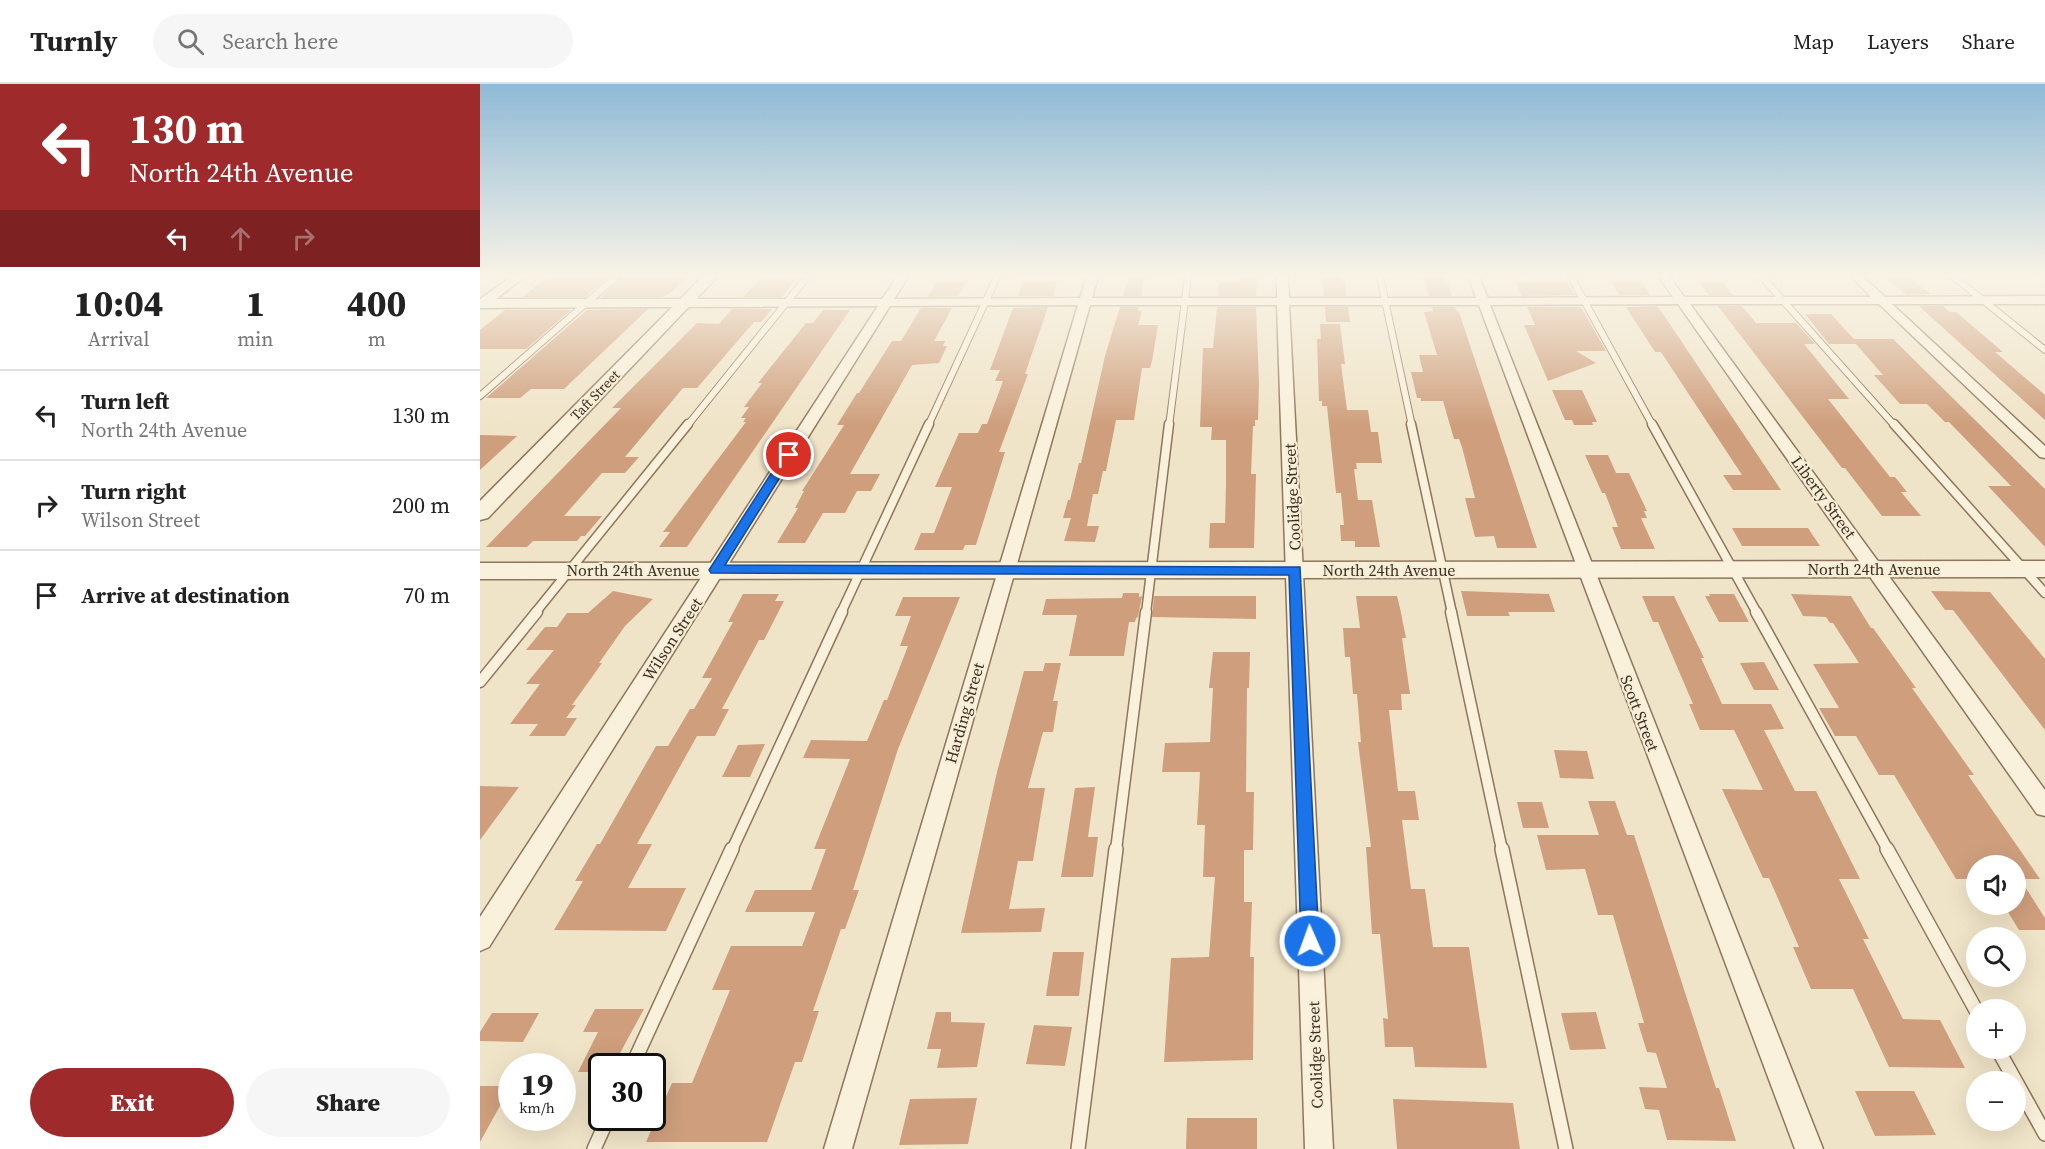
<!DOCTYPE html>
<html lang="en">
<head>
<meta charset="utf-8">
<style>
  :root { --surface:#fff; --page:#f6f6f6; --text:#222; --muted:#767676; --line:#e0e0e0; --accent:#9e2a2b }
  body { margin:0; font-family:"Source Serif 4",serif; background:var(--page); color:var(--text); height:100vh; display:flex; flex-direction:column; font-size:22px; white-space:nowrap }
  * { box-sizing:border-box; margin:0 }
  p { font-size:20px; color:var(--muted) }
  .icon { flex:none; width:33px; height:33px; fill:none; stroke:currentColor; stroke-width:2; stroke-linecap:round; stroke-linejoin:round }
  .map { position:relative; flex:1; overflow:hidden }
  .side { display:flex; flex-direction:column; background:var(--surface); width:480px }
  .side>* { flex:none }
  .top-card { background:#9e2a2b; color:#fff; overflow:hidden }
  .tools { position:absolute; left:1486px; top:771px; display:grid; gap:12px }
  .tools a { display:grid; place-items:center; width:60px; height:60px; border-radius:50%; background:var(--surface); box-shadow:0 6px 24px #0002; font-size:30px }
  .speed { position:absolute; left:18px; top:969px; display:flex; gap:12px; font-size:30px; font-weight:700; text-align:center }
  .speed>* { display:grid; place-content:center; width:78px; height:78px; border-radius:50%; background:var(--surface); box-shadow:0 6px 24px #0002; line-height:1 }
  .speed small { font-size:15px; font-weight:400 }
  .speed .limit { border:3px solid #111; border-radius:9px; background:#fff; color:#111 }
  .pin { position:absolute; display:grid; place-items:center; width:51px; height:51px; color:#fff; margin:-26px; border:3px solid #fff; border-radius:50%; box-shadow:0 2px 6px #0007 }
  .me { position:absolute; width:66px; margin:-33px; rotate:358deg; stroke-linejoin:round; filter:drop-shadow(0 0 4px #0008) }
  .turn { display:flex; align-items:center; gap:21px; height:126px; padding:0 30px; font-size:27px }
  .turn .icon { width:78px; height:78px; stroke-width:2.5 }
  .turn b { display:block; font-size:42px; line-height:51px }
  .lanes { display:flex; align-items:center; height:57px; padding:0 30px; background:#0003; justify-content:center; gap:30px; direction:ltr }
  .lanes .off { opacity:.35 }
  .eta { display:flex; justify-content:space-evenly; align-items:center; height:102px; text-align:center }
  .eta b { font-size:36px; font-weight:800; line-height:42px }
  .button { display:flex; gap:12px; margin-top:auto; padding:12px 30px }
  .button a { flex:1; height:69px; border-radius:36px; background:var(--accent); color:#fff; font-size:24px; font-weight:800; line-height:69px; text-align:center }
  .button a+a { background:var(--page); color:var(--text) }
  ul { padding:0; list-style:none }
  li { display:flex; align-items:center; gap:18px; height:90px; padding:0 30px; border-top:2px solid var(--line) }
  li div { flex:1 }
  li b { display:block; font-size:22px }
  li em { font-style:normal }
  header { display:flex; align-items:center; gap:36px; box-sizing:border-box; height:84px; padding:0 30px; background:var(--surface); border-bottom:2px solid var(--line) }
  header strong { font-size:28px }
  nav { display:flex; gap:33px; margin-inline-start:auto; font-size:21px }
  .search { width:420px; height:54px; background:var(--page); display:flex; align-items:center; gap:15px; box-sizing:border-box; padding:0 21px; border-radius:33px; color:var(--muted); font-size:22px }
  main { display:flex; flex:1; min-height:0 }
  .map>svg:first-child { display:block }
  .building { fill:#cf9f7d }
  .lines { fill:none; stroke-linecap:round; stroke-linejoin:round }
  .service-far3-casing { stroke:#8d765c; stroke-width:8 }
  .service-far2-casing { stroke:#8d765c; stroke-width:11 }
  .service-far1-casing { stroke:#8d765c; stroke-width:13 }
  .service-casing { stroke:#8d765c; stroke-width:16 }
  .minor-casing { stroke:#8d765c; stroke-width:3 }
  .tertiary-casing { stroke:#8d765c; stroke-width:3 }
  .service-far3 { stroke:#faf1dc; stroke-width:6 }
  .service-far2 { stroke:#faf1dc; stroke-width:8 }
  .service-far1 { stroke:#faf1dc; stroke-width:10 }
  .service { stroke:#faf1dc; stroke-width:13 }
  .minor { fill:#faf1dc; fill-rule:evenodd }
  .tertiary { fill:#faf1dc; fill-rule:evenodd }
  .route { fill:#1a73e8; stroke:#114b97; stroke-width:1.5 }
  .labels { text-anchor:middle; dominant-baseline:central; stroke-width:4.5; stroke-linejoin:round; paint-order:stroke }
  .far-street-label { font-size:14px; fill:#3d2e20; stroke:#f7eed8 }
  .street-label { font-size:16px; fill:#3d2e20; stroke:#f7eed8 }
</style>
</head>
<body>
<header>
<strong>Turnly</strong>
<div class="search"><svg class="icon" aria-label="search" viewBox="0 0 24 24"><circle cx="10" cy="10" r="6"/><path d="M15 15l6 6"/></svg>Search here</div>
<nav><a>Map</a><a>Layers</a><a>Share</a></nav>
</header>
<main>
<section class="side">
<div class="top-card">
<div class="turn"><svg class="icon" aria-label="left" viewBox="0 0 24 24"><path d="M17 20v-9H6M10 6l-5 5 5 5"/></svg><div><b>130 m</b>North 24th Avenue</div></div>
<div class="lanes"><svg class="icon" aria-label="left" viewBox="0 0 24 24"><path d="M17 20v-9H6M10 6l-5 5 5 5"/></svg><svg class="icon off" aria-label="ahead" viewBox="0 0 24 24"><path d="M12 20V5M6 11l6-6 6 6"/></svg><svg class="icon off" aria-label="right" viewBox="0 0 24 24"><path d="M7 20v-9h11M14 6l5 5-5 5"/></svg></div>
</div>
<div class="eta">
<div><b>10:04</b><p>Arrival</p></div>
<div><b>1</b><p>min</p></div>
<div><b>400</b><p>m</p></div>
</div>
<ul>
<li><svg class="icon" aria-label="left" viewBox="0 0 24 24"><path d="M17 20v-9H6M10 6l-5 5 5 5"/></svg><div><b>Turn left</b><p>North 24th Avenue</p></div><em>130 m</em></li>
<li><svg class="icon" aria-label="right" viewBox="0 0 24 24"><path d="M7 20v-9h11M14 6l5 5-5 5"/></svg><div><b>Turn right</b><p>Wilson Street</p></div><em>200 m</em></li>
<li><svg class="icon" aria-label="arrive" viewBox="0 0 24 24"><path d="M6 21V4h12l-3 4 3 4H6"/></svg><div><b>Arrive at destination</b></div><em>70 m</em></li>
</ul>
<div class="button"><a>Exit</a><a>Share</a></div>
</section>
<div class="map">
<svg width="1565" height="1065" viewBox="0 0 1565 1065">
  <rect width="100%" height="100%" fill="#f0e4c8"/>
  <path class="building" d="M 68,193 L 128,193 L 105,213 L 42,213 Z
    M 141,193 L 207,193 L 190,209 L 182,213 L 121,213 Z
    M 649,193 L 665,193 L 661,212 L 643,212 Z
    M 761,193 L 777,193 L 776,212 L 738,212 L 739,199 L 761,198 Z
    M 842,193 L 861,193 L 862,198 L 865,198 L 866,212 L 844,212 Z
    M 943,193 L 963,193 L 965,199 L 968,199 L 972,212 L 949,212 Z
    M 1406,193 L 1429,193 L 1450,210 L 1426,211 Z
    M 280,195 L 316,195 L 302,213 L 263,213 Z
    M 1131,197 L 1161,197 L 1170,211 L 1139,211 Z
    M 456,198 L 486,198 L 478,212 L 448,213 Z
    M 543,198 L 577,198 L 573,212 L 538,212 Z
    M 1036,198 L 1087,198 L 1095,211 L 1042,212 Z
    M 1219,198 L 1243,198 L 1253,211 L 1229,211 Z
    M 1177,222 L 1181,227 L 1301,406 L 1253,406 L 1243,391 L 1262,391 L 1181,268 L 1175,268 L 1146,223 Z
    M 1238,222 L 1262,222 L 1276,239 L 1316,239 L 1335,260 L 1324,260 L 1369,315 L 1348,315 L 1410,393 L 1415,393 L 1427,408 L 1421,408 L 1441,432 L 1402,432 L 1365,384 L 1362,384 Z
    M 1439,222 L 1463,222 L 1470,228 L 1476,228 L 1523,268 L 1515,268 L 1565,311 L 1565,336 Z
    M 568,223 L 545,290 L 548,290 L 519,368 L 525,368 L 496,461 L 485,461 L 483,466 L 434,466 L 441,449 L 454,449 L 472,403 L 455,403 L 479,349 L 498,349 L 502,340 L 507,340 L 523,297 L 515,297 L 520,286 L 510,286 L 533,224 Z
    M 640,223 L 659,223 L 658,227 L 662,227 L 658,241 L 678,241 L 672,277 L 670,284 L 662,284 L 654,336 L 636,336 L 626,387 L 623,387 L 618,410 L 613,410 L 607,442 L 619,442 L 615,458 L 584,457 L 591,434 L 583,434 L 588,416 L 590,416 L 599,379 L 601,379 L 625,272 Z
    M 737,223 L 776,223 L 779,299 L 778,336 L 775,336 L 775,342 L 773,342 L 771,390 L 776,390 L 774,464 L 729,464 L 730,439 L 745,439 L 746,401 L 746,356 L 731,356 L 732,343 L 720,343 L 723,264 L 733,264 Z
    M 845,223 L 868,223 L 870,238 L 846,238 Z
    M 952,223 L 975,223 L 977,228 L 979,228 L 1057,464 L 1017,464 L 1014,452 L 995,453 L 985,414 L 995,414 L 982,363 L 979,355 L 974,355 L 963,317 L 941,317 L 941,314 L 937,314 L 931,288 L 943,288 L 939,271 L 957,271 L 944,228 L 953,227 Z
    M 1047,223 L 1101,223 L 1126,267 L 1096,267 L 1116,279 L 1068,297 L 1044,241 L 1055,241 Z
    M 441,224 L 472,224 L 454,257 L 465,257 L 463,262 L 467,262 L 459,279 L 432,281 L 370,390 L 400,390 L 391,407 L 377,407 L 365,429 L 343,429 L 325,459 L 297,459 L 318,424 L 315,424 L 324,407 L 322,407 L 364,341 L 357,341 L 377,309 L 379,309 L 412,257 L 421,257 Z
    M 168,225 L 84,305 L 51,305 L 40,314 L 6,314 L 107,226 Z
    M 252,225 L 292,225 L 281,238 L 274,238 L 217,304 L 203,304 L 145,373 L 159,373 L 145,389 L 122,389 L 84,432 L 122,432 L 105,452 L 101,452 L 97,457 L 53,457 L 47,463 L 6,463 L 141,324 L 132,324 L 217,239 L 239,240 Z
    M 25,226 L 91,226 L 46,265 L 0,265 L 0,246 Z
    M 343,226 L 370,226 L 207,463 L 179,463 L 190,448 L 183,448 L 266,338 L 263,338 L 266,334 L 261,334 L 269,323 L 264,323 L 282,299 L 278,299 L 326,239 L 333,239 Z
    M 1325,230 L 1351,230 L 1374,255 L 1413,255 L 1565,405 L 1565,463 L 1508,402 L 1531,402 L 1469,338 L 1465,338 L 1447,320 L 1420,320 L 1394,291 L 1403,291 L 1376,260 L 1349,260 Z
    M 840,240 L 860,240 L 865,280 L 861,280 L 867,326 L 888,326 L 891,348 L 898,348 L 902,379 L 876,379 L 877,385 L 874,385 L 878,416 L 892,416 L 900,463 L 875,463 L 875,457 L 861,457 L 860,441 L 864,441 L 861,409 L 856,409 L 847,322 L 842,322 L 842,317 L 839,317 L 837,255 L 841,255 Z
    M 1072,306 L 1102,306 L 1117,338 L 1112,338 L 1113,341 L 1094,341 L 1092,336 L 1085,336 Z
    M 0,351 L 37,352 L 0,386 Z
    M 1105,371 L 1128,371 L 1136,389 L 1149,389 L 1167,427 L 1164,427 L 1167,434 L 1161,434 L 1175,465 L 1141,465 L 1132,443 L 1138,443 L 1125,409 L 1122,409 Z
    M 1252,444 L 1328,444 L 1340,462 L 1262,462 Z
    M 133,507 L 173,515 L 145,542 L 119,579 L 122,579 L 92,621 L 96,621 L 86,634 L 97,634 L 85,652 L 49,652 L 58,640 L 30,640 L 60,600 L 46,600 L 74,566 L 46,566 L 65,543 L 77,543 L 87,529 L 108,529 Z
    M 981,507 L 1069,510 L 1075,528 L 1028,528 L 1030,532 L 987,532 Z
    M 1451,507 L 1510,508 L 1565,575 L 1565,646 L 1473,526 L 1465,526 Z
    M 643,509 L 659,509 L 659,513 L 662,512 L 658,533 L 656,534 L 655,538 L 649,538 L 644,572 L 589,572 L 597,531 L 562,531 L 566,515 L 642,514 Z
    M 263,510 L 299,510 L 295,517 L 304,517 L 284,556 L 279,556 L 242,625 L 249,625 L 235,652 L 217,652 L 157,760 L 172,760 L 148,804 L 206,804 L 186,847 L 74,846 L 103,797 L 95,797 L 117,760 L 120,760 L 176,662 L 188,662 L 210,625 L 214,625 L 232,594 L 222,594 L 253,538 L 248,538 Z
    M 1229,510 L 1254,510 L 1269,538 L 1239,538 L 1225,512 L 1230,512 Z
    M 1311,510 L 1371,512 L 1391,544 L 1393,544 L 1436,604 L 1432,604 L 1494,691 L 1488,691 L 1560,795 L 1540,795 L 1565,834 L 1565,846 L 1539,846 L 1523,820 L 1536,820 L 1536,782 L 1497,782 L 1497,795 L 1476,795 L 1414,691 L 1399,691 L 1376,652 L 1355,652 L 1339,624 L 1359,624 L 1333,580 L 1379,579 L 1353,539 L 1350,539 L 1346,533 L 1323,532 Z
    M 674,512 L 776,512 L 776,535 L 672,533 Z
    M 876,512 L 917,512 L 920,524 L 926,554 L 922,554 L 930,610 L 921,610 L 922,626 L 909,626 L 918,707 L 935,707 L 939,736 L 922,736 L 931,805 L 945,805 L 953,863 L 989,863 L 1007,984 L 935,983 L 933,963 L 905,963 L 903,934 L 908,935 L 900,850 L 892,850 L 886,763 L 891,763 L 878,658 L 881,658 L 877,610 L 873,610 L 870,573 L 865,573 L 863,544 L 880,544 Z
    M 1162,512 L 1194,512 L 1224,574 L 1221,574 L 1242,620 L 1291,620 L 1304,645 L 1284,646 L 1315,707 L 1336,707 L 1380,795 L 1359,795 L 1389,855 L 1383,855 L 1423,935 L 1460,936 L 1485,984 L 1409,983 L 1373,905 L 1331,905 L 1313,863 L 1319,863 L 1289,794 L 1283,794 L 1242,705 L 1283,706 L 1254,646 L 1220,646 L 1209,620 L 1213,620 L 1198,585 L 1178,538 L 1173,538 Z
    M 423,513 L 480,513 L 418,665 L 373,806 L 379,806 L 365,845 L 361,845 L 333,927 L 339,927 L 322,978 L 315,978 L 287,1058 L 166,1058 L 192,999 L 212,999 L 250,906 L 232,906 L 251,862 L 322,862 L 335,828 L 265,828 L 275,806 L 331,806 L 346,765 L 334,765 L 370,675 L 323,674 L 331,656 L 387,657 L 404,616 L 407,616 L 428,562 L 420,562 L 431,532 L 415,532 Z
    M 733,568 L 770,568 L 769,604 L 767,604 L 766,708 L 774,708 L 773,766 L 764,766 L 764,818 L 772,818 L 770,873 L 774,873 L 773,976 L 684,978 L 691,874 L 729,873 L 735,793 L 723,793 L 725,741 L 717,741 L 720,688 L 682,688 L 685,659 L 730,658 L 733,604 L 729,604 Z
    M 1284,578 L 1299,606 L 1274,606 L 1260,579 Z
    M 565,579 L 581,579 L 573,617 L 578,617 L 573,648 L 563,648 L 548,704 L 565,704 L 553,777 L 538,777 L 529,825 L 565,824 L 561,848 L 481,849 L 517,688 L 544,587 L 563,587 Z
    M 285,660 L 270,693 L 242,693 L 258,661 Z
    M 1074,666 L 1107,667 L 1114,695 L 1080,694 Z
    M 0,702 L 39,703 L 0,756 Z
    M 615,703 L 608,753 L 618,753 L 613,793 L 581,793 L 595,704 Z
    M 1108,717 L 1135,717 L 1147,751 L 1154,751 L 1236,1004 L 1239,1004 L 1256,1057 L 1187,1056 L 1179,1026 L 1165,1025 L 1159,1003 L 1187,1004 L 1176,969 L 1167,968 L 1158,939 L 1164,939 L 1133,831 L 1118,831 L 1105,785 L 1066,786 L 1057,751 L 1119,751 Z
    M 1037,718 L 1062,718 L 1069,744 L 1043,744 Z
    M 573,868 L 604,868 L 599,912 L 566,912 Z
    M 115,925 L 164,925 L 133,982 L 122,982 L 122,988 L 98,988 L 118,948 L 103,948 Z
    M 456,928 L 471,928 L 471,938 L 505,939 L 497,983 L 457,984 L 461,965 L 447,965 Z
    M 1116,928 L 1126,965 L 1090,966 L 1081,929 Z
    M 12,929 L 59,929 L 43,958 L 0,957 L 0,948 Z
    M 554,941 L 592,943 L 585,982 L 546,980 Z
    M 0,1002 L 31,1002 L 0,1058 Z
    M 1375,1007 L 1434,1007 L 1456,1051 L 1395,1052 Z
    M 497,1014 L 488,1060 L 419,1061 L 430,1015 Z
    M 913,1015 L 1033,1019 L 1040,1065 L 917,1065 Z
    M 707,1034 L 777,1034 L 777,1065 L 706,1065 Z"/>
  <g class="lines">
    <defs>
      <path id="service-far3" d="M 900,193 L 932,342
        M 1091,193 L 1173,342
        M 1282,193 L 1415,342
        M 1474,193 L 1565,266
        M 0,312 L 136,193
        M 207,342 L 327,193
        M 448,342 L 517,193
        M 689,342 L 708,193"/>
      <path id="service-far2" d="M 931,340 L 972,529
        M 1172,340 L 1277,529
        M 1414,340 L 1565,509
        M 55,529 L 208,340
        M 361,529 L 449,340
        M 666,529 L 689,340"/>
      <path id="service-far1" d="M 971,528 L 1022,766
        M 1276,528 L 1408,766
        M 0,598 L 57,528
        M 252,766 L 362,528
        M 636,766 L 666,528"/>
      <path id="service" d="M 1022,765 L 1086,1065
        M 1407,765 L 1497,928
        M 1517,964 L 1536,998
        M 152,982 L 252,765
        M 1536,998 L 1565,1050
        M 114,1065 L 128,1034
        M 598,1065 L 636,765"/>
      <path id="minor" d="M 31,193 L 44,193 L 16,215 L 402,215 L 417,193 L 428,193 L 414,215 L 600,214 L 607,193 L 618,193 L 612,214 L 797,214 L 797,193 L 808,193 L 809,214 L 996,214 L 989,193 L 999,193 L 1008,214 L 1193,213 L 1179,193 L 1190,193 L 1204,213 L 1391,213 L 1372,193 L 1383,193 L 1405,213 L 1565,212 L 1565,220 L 1412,220 L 1565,362 L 1565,374 L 1560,373 L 1399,220 L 1210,220 L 1565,706 L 1565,732 L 1557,730 L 1198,220 L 1010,221 L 1343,1065 L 1315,1065 L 999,221 L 809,221 L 853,1065 L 825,1065 L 797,221 L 610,221 L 372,1065 L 344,1065 L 598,221 L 410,222 L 9,863 L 0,867 L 0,833 L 398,222 L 0,224 L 0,215 Z"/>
      <path id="tertiary" d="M 222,193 L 237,193 L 8,434 L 0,436 L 0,417 Z
        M 1565,477 L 1565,493 L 0,495 L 0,479 Z"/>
    </defs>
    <use href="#service-far3" class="service-far3-casing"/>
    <use href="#service-far2" class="service-far2-casing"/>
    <use href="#service-far1" class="service-far1-casing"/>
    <use href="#service" class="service-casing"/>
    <use href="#minor" class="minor-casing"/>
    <use href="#tertiary" class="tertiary-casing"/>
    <use href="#service-far3" class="service-far3"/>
    <use href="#service-far2" class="service-far2"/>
    <use href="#service-far1" class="service-far1"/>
    <use href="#service" class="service"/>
    <use href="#minor" class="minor"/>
    <use href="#tertiary" class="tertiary"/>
  </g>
  <linearGradient id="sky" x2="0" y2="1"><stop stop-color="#8fbad6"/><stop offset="0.56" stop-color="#f8f3e6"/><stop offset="1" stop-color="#f8f3e6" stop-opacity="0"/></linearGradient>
  <rect width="1565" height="342" fill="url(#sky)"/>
  <path class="route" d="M 309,368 L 314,371 L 245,481 L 820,483 L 839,857 L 837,863 L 830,866 L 824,863 L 821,857 L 809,491 L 231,489 L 229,486 L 231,483 L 303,371 Z"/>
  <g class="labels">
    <g class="far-street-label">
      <text transform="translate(115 311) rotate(-46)">Taft Street</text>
    </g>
    <g class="street-label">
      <text transform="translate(812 413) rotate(-93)">Coolidge Street</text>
      <text transform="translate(1344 413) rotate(54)">Liberty Street</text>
      <text x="1394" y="485">North 24th Avenue</text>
      <text x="153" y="486">North 24th Avenue</text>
      <text x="909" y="486">North 24th Avenue</text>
      <text transform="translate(192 555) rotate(-57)">Wilson Street</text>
      <text transform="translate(484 629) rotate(-74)">Harding Street</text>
      <text transform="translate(1160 629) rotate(69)">Scott Street</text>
      <text transform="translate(835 971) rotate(-92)">Coolidge Street</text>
    </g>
  </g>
</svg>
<div class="tools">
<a><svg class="icon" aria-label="sound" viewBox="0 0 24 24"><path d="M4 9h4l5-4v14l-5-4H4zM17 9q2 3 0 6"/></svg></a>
<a><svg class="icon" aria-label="search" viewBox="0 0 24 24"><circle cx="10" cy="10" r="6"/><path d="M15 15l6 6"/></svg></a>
<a>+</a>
<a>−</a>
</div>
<div class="speed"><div>19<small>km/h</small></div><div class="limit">30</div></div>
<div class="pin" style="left:309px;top:371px;background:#d93025"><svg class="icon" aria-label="arrive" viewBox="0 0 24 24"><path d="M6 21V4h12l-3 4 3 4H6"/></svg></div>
<svg class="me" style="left:830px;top:857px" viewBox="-20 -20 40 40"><circle r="17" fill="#1a73e8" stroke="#fff" stroke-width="3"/><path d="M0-11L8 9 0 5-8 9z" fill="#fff"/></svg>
</div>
</main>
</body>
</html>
